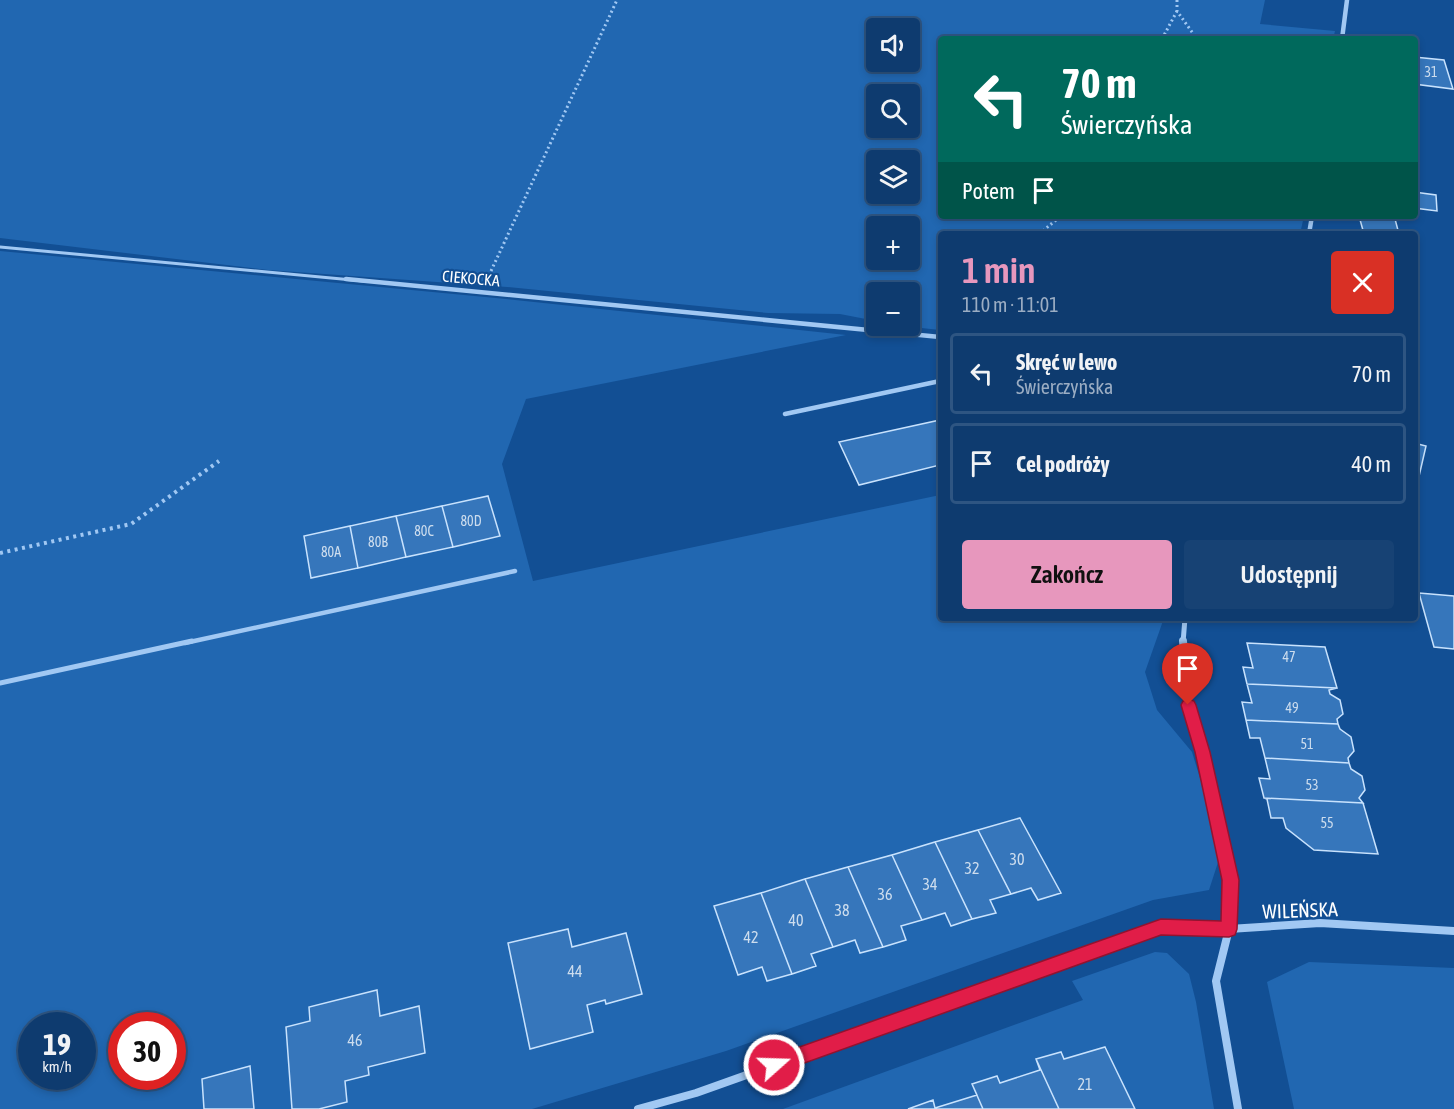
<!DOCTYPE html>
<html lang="pl">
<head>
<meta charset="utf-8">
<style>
  :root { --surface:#0e3b6f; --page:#174274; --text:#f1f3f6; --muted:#9badc3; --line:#2e5582; --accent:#e797bd }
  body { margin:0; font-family:"Asap Condensed",sans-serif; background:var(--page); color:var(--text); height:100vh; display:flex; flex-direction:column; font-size:22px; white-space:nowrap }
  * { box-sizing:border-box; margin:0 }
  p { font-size:20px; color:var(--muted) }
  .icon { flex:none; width:33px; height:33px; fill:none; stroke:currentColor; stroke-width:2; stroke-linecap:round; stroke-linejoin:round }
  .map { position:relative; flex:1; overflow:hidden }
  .side { position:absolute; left:938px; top:231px; width:480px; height:390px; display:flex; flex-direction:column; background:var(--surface); border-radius:6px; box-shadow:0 3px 9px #0003,0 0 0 2px var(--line) }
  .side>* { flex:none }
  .banner { position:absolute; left:938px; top:36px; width:480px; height:183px; border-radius:6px; box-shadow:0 3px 9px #0003,0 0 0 2px var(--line); background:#00695c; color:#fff; overflow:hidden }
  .buttons { position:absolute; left:866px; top:18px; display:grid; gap:12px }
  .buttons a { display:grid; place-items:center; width:54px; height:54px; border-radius:6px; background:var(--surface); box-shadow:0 3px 9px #0003,0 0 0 2px var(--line); font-size:30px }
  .speed { position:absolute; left:18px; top:1012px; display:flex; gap:12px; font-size:30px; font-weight:700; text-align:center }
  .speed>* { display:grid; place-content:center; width:78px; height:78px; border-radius:50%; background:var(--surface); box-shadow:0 3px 9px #0003,0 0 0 2px var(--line); line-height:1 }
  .speed small { font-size:15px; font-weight:400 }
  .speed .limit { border:9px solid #d22; background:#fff; color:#111 }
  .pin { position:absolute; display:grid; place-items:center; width:51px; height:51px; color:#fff; margin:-62px -26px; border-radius:50% 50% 50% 0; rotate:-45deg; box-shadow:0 0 6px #0007 }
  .pin .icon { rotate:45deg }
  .me { position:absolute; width:66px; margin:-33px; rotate:70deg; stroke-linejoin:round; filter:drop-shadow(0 0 4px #0008) }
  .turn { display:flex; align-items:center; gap:21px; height:126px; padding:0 24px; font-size:27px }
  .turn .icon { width:78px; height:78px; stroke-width:2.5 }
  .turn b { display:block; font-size:42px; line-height:51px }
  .then { display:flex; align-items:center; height:57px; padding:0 24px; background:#0003; gap:12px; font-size:22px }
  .round { display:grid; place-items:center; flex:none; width:63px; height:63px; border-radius:6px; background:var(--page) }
  .overview { display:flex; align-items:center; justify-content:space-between; height:102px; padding:0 24px }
  h1 { font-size:36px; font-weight:600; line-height:45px; color:var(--accent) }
  .primary-button { display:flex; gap:12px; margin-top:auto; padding:12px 24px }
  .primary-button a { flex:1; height:69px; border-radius:6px; background:var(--accent); color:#111; font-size:24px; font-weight:600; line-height:69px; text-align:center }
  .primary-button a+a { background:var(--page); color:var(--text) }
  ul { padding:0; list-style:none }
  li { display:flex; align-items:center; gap:18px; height:81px; margin:0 12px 9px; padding:0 12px; border:3px solid var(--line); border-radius:6px }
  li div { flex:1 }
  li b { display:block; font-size:22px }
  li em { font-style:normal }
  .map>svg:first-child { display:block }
  .green { fill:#2167b1; fill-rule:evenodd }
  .building { fill:#3676bb; stroke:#c8e2fd; stroke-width:1.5 }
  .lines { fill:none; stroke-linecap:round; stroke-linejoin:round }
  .path-far1 { stroke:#a1c8f3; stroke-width:3; stroke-dasharray:2 3; stroke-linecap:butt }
  .path { stroke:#a1c8f3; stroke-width:4; stroke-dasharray:3 4.5; stroke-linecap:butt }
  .service-far2 { stroke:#a1c8f3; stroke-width:3 }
  .service-far1 { stroke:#a1c8f3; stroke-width:4.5 }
  .service { stroke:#a1c8f3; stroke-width:5 }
  .minor-far2 { stroke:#a1c8f3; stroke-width:4.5 }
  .minor-far1 { stroke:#a1c8f3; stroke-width:5 }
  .minor { stroke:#a1c8f3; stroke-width:8 }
  .route { fill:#e11d48; stroke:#92132f; stroke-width:1.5 }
  .labels { text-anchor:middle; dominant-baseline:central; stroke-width:4.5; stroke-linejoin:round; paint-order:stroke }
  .number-label { font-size:14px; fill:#cdddee }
  .street-label { font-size:16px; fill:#fff; stroke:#124f94 }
  .near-number-label { font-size:16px; fill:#cdddee }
  .near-street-label { font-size:20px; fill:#fff; stroke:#124f94 }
</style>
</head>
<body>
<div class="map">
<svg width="1454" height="1109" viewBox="0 0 1454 1109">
  <rect width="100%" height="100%" fill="#124f94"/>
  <path class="green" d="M 0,0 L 1265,0 L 1260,24 L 1335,31 L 1333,39 L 940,39 L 940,216 L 1304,216 L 1300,234 L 940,234 L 940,330 L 903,326 L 909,326 L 909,292 L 876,292 L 876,321 L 840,314 L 768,313 L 507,287 L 268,270 L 0,238 ZM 876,28 L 909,28 L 909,62 L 876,62 ZM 909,94 L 909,128 L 876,128 L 876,94 ZM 876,160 L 909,160 L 909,194 L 876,194 ZM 909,226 L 909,260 L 876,260 L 876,226 Z
    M 0,251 L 506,299 L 846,335 L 526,399 L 502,464 L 533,581 L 940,495 L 940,618 L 1164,618 L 1145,672 L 1157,710 L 1192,752 L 1222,850 L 1209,890 L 1153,900 L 726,1051 L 532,1109 L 0,1109 ZM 32,1026 L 82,1026 L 82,1077 L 32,1077 ZM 122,1026 L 172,1026 L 172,1077 L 122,1077 Z
    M 1155,952 L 1167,953 L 1189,974 L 1196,1002 L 1214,1109 L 783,1109 L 1083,1000 L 1072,981 Z
    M 1309,962 L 1454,968 L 1454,1109 L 1294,1109 L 1267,982 Z"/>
  <path class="building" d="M 1414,57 L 1444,60 L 1453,89 L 1414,84 Z
    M 1414,192 L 1436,195 L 1437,211 L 1414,208 Z
    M 1359,216 L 1395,219 L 1399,234 L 1364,234 Z
    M 940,420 L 940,465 L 859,485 L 839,442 Z
    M 1414,443 L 1426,446 L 1417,485 L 1414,484 Z
    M 488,496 L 500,536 L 453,547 L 442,506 Z
    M 442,506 L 453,547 L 406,557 L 396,516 Z
    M 396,516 L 406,557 L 358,568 L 350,526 Z
    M 350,526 L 358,568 L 311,578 L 304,536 Z
    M 1419,593 L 1454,596 L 1454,649 L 1434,647 Z
    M 1247,643 L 1325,647 L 1337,688 L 1247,684 L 1243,667 L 1253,668 Z
    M 1247,684 L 1337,688 L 1329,690 L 1330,694 L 1340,700 L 1343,714 L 1337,719 L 1338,724 L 1246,720 L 1242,702 L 1252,703 Z
    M 1246,720 L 1338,724 L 1340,729 L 1351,737 L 1354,751 L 1348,758 L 1349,763 L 1265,758 L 1260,738 L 1250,738 Z
    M 1265,758 L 1349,763 L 1351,769 L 1362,776 L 1365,790 L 1359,798 L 1363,803 L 1264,798 L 1259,778 L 1270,779 Z
    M 1264,798 L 1363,803 L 1378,854 L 1314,850 L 1286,828 L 1283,818 L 1271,818 L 1267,799 Z
    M 1020,818 L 1061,893 L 1038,900 L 1031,888 L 1011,894 L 978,830 Z
    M 978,830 L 1011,894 L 990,900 L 996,913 L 972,919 L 935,842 Z
    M 935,842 L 972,919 L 951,926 L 945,913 L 922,920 L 892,855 Z
    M 892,855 L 922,920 L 901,926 L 906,940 L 883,947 L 848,867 Z
    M 848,867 L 883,947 L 860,953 L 855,940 L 833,947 L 805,879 Z
    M 805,879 L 833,947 L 811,954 L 816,966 L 792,974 L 761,893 Z
    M 761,893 L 792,974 L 767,981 L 762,967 L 738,975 L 714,906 Z
    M 568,929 L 572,947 L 626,933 L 642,994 L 606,1004 L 605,1000 L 587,1005 L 593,1032 L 530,1049 L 508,943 Z
    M 377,990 L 380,1016 L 419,1006 L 425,1053 L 368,1067 L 369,1075 L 345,1081 L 347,1102 L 319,1109 L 292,1109 L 286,1027 L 310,1021 L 309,1007 Z
    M 1105,1047 L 1135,1109 L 1059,1109 L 1036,1059 L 1061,1052 L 1064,1059 Z
    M 1036,1059 L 1059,1109 L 983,1109 L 972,1084 L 997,1076 L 1000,1083 L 1040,1070 Z
    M 250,1066 L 254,1109 L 204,1109 L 202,1079 Z
    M 972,1084 L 983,1109 L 908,1109 L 933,1100 L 935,1108 L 977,1095 Z"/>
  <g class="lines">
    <path class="path-far1" d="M 1177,0 L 1177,11 L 1197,39
      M 1162,39 L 1177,11
      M 1039,234 L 1061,216
      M 491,271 L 617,0"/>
    <path class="path" d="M 0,553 L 131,524 L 219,461"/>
    <path class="service-far2" d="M 0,247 L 363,281"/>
    <path class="service-far1" d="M 346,279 L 940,337
      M 785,414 L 940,381
      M 185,643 L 515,571"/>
    <path class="service" d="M 0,683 L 192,641"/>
    <path class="minor-far2" d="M 1342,39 L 1347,0
      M 1309,234 L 1312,216"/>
    <path class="minor-far1" d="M 1183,643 L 1185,618"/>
    <path class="minor" d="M 1183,641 L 1188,705 L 1202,752 L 1231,880 L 1229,929 L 1216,981 L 1238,1109
      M 638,1109 L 696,1093 L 1161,927 L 1229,929 L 1320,923 L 1454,931"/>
  </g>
  <path class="route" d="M 1188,699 L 1194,701 L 1196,705 L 1210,752 L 1239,880 L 1237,929 L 1235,935 L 1229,937 L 1161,935 L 774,1074 L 768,1071 L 765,1065 L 768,1058 L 774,1056 L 1161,919 L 1221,921 L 1222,880 L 1195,752 L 1181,705 L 1183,701 Z"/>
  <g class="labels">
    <g class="number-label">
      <text x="1431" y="72">31</text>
      <text x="471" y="521">80D</text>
      <text x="424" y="531">80C</text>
      <text x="378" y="542">80B</text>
      <text x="331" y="552">80A</text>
      <text x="1289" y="657">47</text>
      <text x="1292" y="708">49</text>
      <text x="1307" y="744">51</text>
      <text x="1312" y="785">53</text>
      <text x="1327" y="823">55</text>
    </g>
    <g class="street-label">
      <text transform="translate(471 278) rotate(5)">CIEKOCKA</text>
    </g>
    <g class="near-number-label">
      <text x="1017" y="859">30</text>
      <text x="972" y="868">32</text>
      <text x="930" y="884">34</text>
      <text x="885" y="894">36</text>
      <text x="842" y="910">38</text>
      <text x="796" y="920">40</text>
      <text x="751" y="937">42</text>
      <text x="575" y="971">44</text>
      <text x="355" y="1040">46</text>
      <text x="1085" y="1084">21</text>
    </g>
    <g class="near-street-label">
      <text transform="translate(1300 910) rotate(-2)">WILEŃSKA</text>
    </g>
  </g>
</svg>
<div class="buttons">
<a><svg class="icon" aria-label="sound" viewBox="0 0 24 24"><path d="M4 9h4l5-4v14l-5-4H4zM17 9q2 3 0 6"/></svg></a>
<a><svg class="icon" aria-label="search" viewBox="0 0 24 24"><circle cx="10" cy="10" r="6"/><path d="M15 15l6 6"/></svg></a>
<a><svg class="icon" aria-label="layers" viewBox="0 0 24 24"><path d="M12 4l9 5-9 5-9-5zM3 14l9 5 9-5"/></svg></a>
<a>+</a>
<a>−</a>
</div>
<div class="speed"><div>19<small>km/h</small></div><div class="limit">30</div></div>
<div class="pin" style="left:1188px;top:705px;background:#d93025"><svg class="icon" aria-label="arrive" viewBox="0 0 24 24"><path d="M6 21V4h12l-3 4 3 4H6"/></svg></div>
<svg class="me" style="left:774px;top:1065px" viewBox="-20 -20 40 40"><circle r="17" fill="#e11d48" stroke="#fff" stroke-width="3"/><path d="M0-11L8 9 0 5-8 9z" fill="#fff"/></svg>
<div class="banner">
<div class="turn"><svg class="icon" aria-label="left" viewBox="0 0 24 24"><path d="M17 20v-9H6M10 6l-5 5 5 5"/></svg><div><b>70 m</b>Świerczyńska</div></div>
<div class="then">Potem<svg class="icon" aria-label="arrive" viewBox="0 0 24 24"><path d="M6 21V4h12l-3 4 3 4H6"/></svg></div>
</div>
<section class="side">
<div class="overview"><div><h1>1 min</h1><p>110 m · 11:01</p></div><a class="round" style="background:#d93025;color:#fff"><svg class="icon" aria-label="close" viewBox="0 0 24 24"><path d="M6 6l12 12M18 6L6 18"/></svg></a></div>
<ul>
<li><svg class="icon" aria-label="left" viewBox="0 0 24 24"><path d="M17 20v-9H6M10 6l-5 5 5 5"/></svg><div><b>Skręć w lewo</b><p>Świerczyńska</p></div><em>70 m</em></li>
<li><svg class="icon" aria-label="arrive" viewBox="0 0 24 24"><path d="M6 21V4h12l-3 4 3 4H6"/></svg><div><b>Cel podróży</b></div><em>40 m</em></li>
</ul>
<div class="primary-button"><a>Zakończ</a><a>Udostępnij</a></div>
</section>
</div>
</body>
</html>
